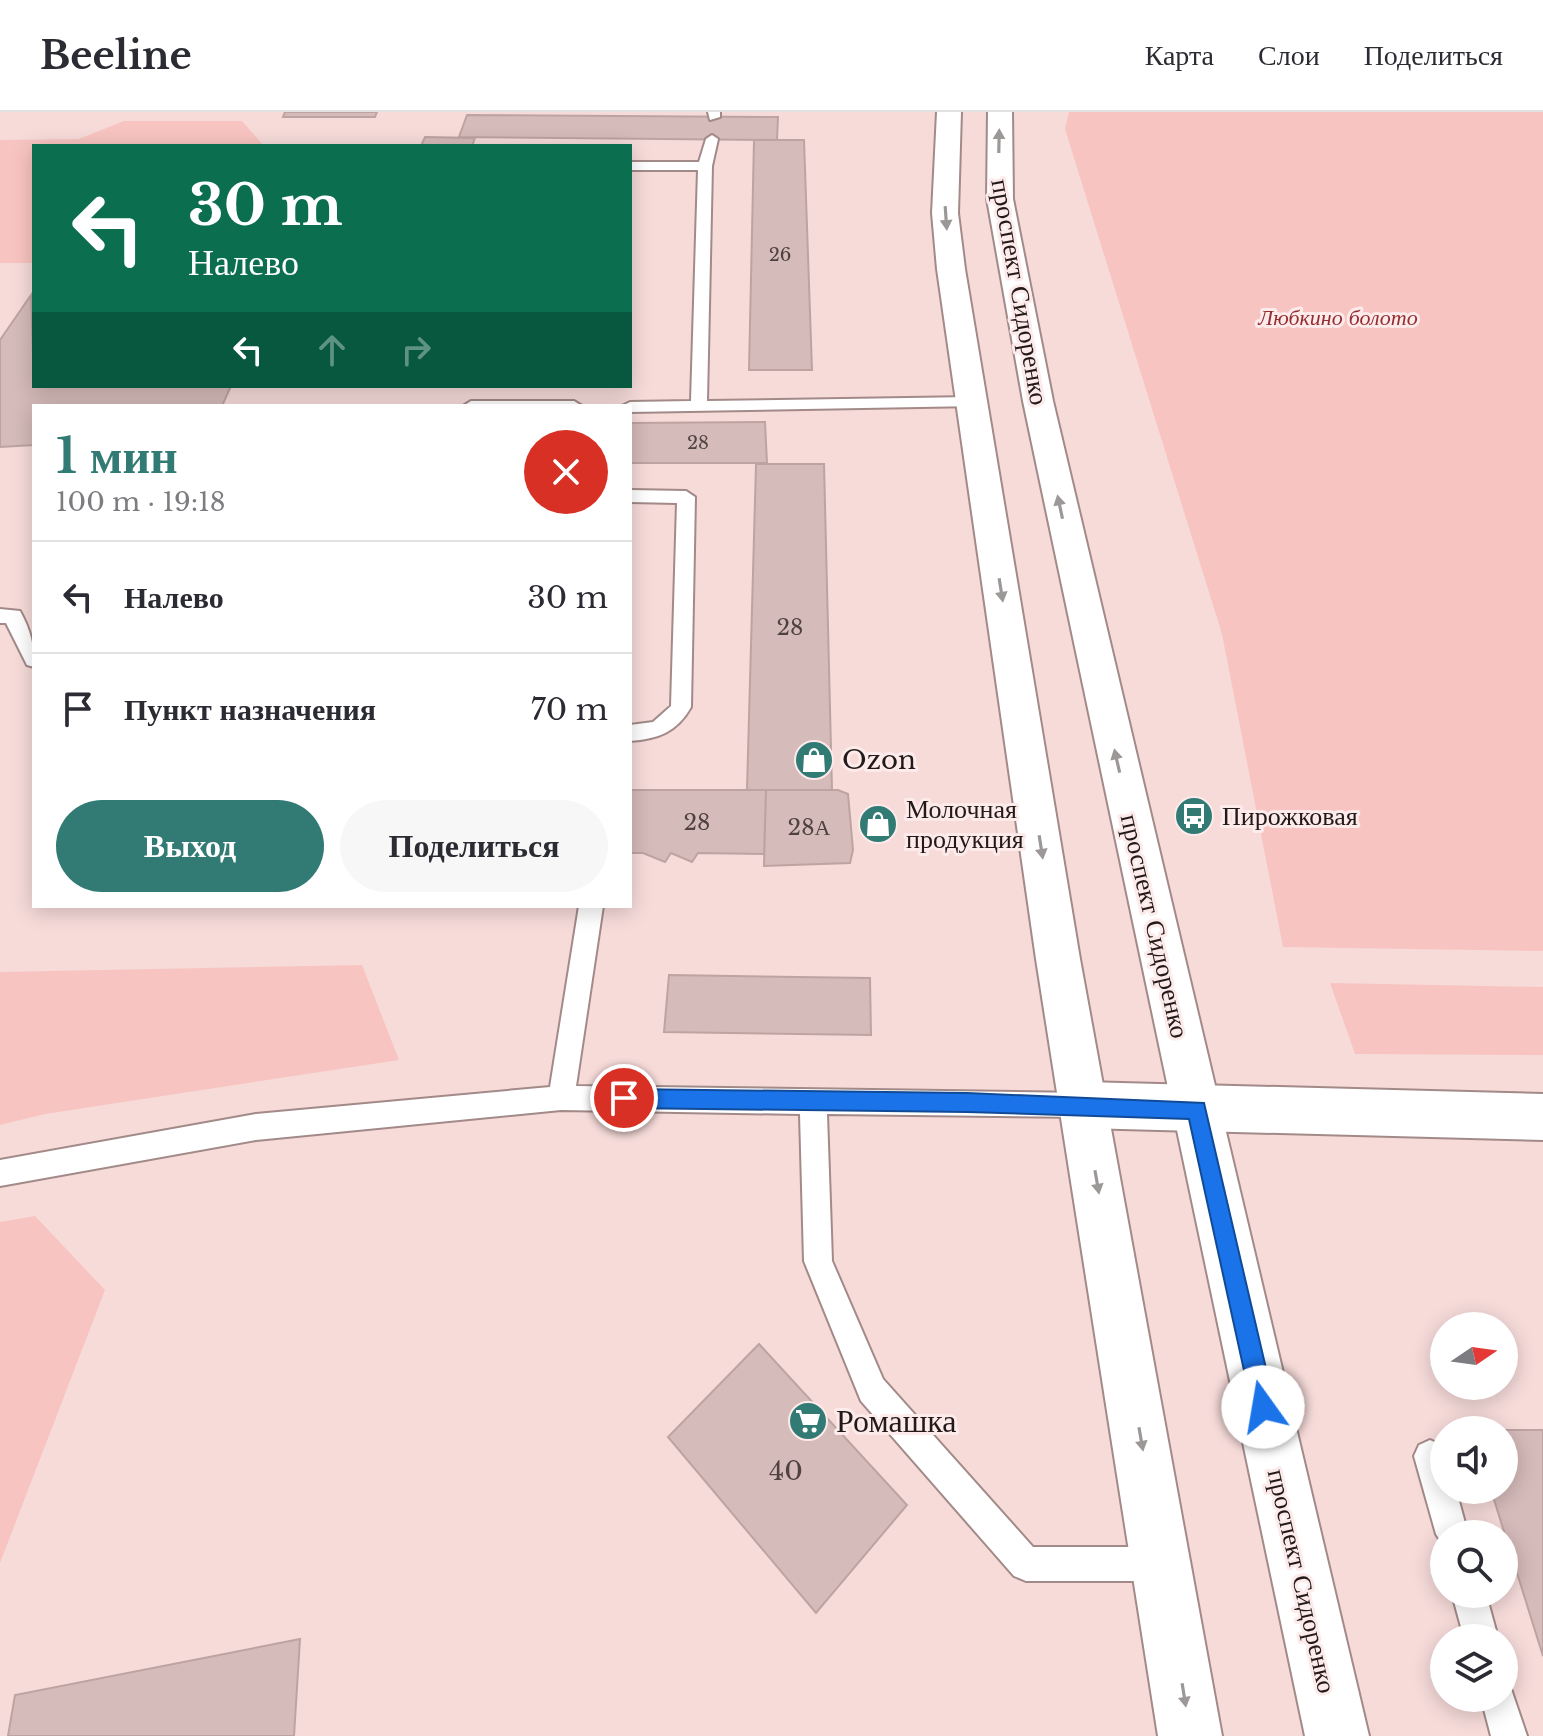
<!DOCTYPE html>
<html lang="ru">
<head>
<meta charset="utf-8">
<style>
  :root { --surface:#fff; --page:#f7f7f7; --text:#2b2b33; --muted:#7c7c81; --line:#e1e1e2; --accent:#327a74 }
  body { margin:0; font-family:"Libre Baskerville",serif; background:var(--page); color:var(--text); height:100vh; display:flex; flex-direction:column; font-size:30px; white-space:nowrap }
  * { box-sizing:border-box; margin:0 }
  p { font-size:26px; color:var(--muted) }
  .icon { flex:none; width:44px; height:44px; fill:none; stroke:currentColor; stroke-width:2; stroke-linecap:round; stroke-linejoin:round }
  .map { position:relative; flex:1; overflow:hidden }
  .details { position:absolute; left:32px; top:292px; width:600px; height:504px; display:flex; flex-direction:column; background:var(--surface); border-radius:0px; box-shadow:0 4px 20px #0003 }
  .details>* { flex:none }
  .top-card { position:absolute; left:32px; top:32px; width:600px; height:244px; border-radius:0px; box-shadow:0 4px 20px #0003; background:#0b6e4f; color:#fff; overflow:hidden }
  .needle { width:52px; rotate:77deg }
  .tools { position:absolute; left:1430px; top:1200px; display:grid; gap:16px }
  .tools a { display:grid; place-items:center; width:88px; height:88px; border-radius:50%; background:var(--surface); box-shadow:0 4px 20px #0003; font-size:40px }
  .pin { position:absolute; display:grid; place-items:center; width:68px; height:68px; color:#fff; margin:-34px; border:4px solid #fff; border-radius:50%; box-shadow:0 2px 8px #0007 }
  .me { position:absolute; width:88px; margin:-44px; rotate:347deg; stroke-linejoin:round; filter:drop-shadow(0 0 6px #0008) }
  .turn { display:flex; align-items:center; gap:28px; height:168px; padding:0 24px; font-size:36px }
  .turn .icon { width:104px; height:104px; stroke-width:2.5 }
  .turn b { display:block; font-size:56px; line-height:68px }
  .lanes { display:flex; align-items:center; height:76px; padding:0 24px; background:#0003; justify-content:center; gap:40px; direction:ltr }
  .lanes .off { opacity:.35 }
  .round { display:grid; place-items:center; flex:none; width:84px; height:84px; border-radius:42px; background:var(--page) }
  .overview { display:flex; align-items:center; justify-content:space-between; height:136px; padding:0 24px }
  h1 { font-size:48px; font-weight:800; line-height:60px; color:var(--accent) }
  .cta { display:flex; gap:16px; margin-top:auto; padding:16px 24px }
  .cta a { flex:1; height:92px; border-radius:48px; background:var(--accent); color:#fff; font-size:32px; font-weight:800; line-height:92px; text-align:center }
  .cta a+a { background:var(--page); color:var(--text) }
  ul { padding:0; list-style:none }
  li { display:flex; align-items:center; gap:24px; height:112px; padding:0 24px; border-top:2px solid var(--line) }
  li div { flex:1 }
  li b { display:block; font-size:30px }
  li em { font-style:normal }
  header { display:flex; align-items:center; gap:48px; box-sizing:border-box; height:112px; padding:0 40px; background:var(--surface); border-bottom:2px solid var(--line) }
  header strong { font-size:38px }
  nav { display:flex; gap:44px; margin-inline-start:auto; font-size:28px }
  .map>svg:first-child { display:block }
  .green { fill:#f8c4c1 }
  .building { fill:#d5bbb9; stroke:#bda4a2; stroke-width:2 }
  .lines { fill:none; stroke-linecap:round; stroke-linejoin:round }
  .service-casing { stroke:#a28a88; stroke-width:4 }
  .tertiary-casing { stroke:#a28a88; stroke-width:4 }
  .secondary-casing { stroke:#a28a88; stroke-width:4 }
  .service { fill:#fff; fill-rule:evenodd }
  .tertiary { fill:#fff; fill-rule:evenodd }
  .secondary { fill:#fff; fill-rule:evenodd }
  .oneway { fill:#9c9897 }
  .route { fill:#1a73e8; stroke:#114b97; stroke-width:2 }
  .labels { text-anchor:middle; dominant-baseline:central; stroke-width:6; stroke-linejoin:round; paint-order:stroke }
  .far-number-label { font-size:18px; fill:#4f4240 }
  .far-park-label { font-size:22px; font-style:italic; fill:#952d31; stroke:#fcebea }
  .number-label { font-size:22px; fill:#4f4240 }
  .street-label { font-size:26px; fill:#221918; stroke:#fcebea }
  .poi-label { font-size:26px; fill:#221918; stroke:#fcebea; text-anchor:start }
  .near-number-label { font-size:26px; fill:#4f4240 }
  .near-poi-label { font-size:32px; fill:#221918; stroke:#fcebea; text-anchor:start }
</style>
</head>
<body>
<header>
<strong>Beeline</strong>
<nav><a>Карта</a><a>Слои</a><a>Поделиться</a></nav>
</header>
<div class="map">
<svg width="1543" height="1624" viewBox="0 0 1543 1624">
  <rect width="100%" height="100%" fill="#f6dbd9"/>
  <path class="green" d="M 1069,0 L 1543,0 L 1543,839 L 1283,835 L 1222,522 L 1065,17 Z
    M 124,9 L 242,9 L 264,34 L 34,34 L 34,151 L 0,151 L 0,28 L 79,27 Z
    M 362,853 L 399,948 L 45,1002 L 0,1013 L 0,860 Z
    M 1330,871 L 1543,875 L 1543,943 L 1355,942 Z
    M 35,1104 L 105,1178 L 0,1451 L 0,1110 Z"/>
  <path class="building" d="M 285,0 L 377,0 L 375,5 L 283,5 Z
    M 467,3 L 778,5 L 777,28 L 459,25 Z
    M 425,25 L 475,26 L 472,34 L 421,34 Z
    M 754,28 L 804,28 L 812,258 L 749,258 Z
    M 31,183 L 34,274 L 231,274 L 222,294 L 34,294 L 34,333 L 0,335 L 0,228 Z
    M 765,310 L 767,351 L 630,351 L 630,311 Z
    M 756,352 L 824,352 L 832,678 L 747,678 Z
    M 630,678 L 766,678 L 764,742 L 698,741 L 692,750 L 671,741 L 665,750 L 643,741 L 630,741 Z
    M 766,678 L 838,678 L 848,682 L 853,738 L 850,751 L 764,754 Z
    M 669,863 L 870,866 L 871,923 L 664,920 Z
    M 759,1232 L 907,1393 L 816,1501 L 668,1325 Z
    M 1472,1318 L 1543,1318 L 1543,1544 L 1491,1378 L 1504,1378 L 1504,1318 Z
    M 300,1527 L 294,1624 L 8,1624 L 15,1583 Z"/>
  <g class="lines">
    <defs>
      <path id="service" d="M 708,0 L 720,0 L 720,5 L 710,8 Z
        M 712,23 L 718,27 L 712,54 L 707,289 L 972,285 L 978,286 L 978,294 L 630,300 L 630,294 L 622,294 L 630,290 L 691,289 L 698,58 L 630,58 L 630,50 L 699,50 L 706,27 Z
        M 471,289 L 574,289 L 582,294 L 463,294 Z
        M 630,378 L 686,379 L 695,385 L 691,595 C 677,620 658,627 630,629 L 630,613 L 653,610 L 671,594 L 677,391 L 630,390 Z
        M 0,497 L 20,499 C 31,519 34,533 34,555 L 27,553 L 6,511 L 0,511 Z
        M 579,794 L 603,794 L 576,974 L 1084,981 L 1093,984 L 1097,993 L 1093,1002 L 1084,1005 L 827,1002 L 832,1149 L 883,1267 L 1033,1435 L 1162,1435 L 1174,1440 L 1179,1452 L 1174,1464 L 1162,1469 L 1026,1469 L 1014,1464 L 861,1289 L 804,1149 L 800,1002 L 561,998 L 256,1028 L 0,1074 L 0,1048 L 256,1002 L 550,975 Z
        M 1430,1328 L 1441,1333 L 1444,1378 L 1456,1378 L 1468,1422 L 1444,1422 L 1444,1435 L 1436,1422 L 1414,1344 L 1419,1333 Z
        M 1452,1482 L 1486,1482 L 1498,1526 L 1464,1526 Z
        M 1504,1571 L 1510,1574 L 1527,1624 L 1491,1624 L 1481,1586 L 1504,1586 Z"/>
      <path id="tertiary" d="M 1084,970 L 1543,982 L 1543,1028 L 1084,1016 L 1067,1009 L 1060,993 L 1067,977 Z"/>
      <path id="secondary" d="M 937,0 L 961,0 L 958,101 L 965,157 L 1080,847 L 1222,1624 L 1158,1624 L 1036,847 L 937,157 L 932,101 Z
        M 988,0 L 1012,0 L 1013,87 L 1053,289 L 1369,1624 L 1305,1624 L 1023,289 L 987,87 Z"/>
    </defs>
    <use href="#service" class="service-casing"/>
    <use href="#tertiary" class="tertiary-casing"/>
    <use href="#secondary" class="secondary-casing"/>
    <use href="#service" class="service"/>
    <use href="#tertiary" class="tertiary"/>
    <use href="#secondary" class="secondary"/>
  </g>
  <defs><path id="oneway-solid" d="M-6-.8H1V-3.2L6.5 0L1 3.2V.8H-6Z" transform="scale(2)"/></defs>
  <g class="oneway">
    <use href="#oneway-solid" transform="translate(999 29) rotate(-89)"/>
    <use href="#oneway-solid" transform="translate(946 106) rotate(86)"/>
    <use href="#oneway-solid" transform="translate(1060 395) rotate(-102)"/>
    <use href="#oneway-solid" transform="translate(1001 478) rotate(81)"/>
    <use href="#oneway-solid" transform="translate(1117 649) rotate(-103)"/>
    <use href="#oneway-solid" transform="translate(1041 735) rotate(81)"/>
    <use href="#oneway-solid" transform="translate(1097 1070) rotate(80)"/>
    <use href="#oneway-solid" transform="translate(1141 1327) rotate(80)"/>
    <use href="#oneway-solid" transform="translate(1184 1583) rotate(81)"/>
  </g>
  <path class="route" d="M 624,977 L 967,981 L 1204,991 L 1275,1295 L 1271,1303 L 1263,1307 L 1255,1303 L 1252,1295 L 1189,1007 L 967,1000 L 624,996 L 617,993 L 614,986 L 617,980 Z"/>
  <defs>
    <symbol id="shop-disc" viewBox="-11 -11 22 22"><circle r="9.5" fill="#327a74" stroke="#fcebea"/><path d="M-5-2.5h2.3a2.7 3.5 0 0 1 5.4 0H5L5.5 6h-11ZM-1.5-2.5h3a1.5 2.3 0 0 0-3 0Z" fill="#fff"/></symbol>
    <symbol id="bus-disc" viewBox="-11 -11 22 22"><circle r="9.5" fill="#327a74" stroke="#fcebea"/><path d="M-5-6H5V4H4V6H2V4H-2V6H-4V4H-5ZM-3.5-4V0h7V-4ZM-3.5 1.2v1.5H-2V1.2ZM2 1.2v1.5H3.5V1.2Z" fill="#fff"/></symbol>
    <symbol id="supermarket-disc" viewBox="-11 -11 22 22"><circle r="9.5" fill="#327a74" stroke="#fcebea"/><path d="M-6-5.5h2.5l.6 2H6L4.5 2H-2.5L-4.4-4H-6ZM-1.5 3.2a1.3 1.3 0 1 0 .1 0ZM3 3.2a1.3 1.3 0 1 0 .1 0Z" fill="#fff"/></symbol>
  </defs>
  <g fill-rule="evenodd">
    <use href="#shop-disc" x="792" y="626" width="44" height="44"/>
    <use href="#bus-disc" x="1172" y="682" width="44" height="44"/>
    <use href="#shop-disc" x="856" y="690" width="44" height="44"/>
    <use href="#supermarket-disc" x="786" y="1287" width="44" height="44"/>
  </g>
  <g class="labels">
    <g class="far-number-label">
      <text x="780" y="143">26</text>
      <text x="698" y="331">28</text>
    </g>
    <g class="far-park-label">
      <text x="1338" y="205">Любкино болото</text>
    </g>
    <g class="number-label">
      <text x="790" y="515">28</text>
      <text x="697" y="710">28</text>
      <text x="809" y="715">28А</text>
    </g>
    <g class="street-label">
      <text transform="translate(1020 180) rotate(80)">проспект Сидоренко</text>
      <text transform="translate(1155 814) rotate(77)">проспект Сидоренко</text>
      <text transform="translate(1302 1469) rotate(77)">проспект Сидоренко</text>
    </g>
    <g class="poi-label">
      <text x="842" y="648">Ozon</text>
      <text x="906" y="697">Молочная<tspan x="906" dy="30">продукция</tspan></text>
      <text x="1222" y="704">Пирожковая</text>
    </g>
    <g class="near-number-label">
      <text x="786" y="1359">40</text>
    </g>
    <g class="near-poi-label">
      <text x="836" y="1309">Ромашка</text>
    </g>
  </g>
</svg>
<div class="tools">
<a><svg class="needle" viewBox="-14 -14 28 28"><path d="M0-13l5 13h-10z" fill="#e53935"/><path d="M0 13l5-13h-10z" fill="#7c7c81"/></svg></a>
<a><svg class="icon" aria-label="sound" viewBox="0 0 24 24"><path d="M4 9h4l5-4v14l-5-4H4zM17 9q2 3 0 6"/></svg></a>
<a><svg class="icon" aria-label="search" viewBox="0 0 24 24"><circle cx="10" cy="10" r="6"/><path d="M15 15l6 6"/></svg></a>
<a><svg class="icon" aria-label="layers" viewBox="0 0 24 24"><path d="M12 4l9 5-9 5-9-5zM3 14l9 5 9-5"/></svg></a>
</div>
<div class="pin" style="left:624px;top:986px;background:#d93025"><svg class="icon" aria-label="arrive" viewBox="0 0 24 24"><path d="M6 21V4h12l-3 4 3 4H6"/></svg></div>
<svg class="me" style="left:1263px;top:1295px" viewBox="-20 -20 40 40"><circle r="19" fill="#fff"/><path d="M0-13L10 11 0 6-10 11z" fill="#1a73e8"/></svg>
<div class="top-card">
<div class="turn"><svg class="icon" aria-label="left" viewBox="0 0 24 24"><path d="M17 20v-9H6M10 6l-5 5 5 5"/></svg><div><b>30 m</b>Налево</div></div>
<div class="lanes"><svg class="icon" aria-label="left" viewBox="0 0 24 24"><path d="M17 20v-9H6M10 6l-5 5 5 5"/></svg><svg class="icon off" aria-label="ahead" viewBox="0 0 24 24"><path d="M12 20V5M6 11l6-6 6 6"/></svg><svg class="icon off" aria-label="right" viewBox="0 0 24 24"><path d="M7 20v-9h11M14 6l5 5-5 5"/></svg></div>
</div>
<section class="details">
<div class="overview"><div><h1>1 мин</h1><p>100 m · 19:18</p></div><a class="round" style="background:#d93025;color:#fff"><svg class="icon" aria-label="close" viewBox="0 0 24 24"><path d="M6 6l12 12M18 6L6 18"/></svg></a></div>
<ul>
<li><svg class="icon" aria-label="left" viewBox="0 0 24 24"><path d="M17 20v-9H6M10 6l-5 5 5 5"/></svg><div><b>Налево</b></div><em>30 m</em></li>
<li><svg class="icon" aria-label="arrive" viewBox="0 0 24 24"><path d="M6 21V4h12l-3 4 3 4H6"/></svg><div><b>Пункт назначения</b></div><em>70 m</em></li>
</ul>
<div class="cta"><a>Выход</a><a>Поделиться</a></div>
</section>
</div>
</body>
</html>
